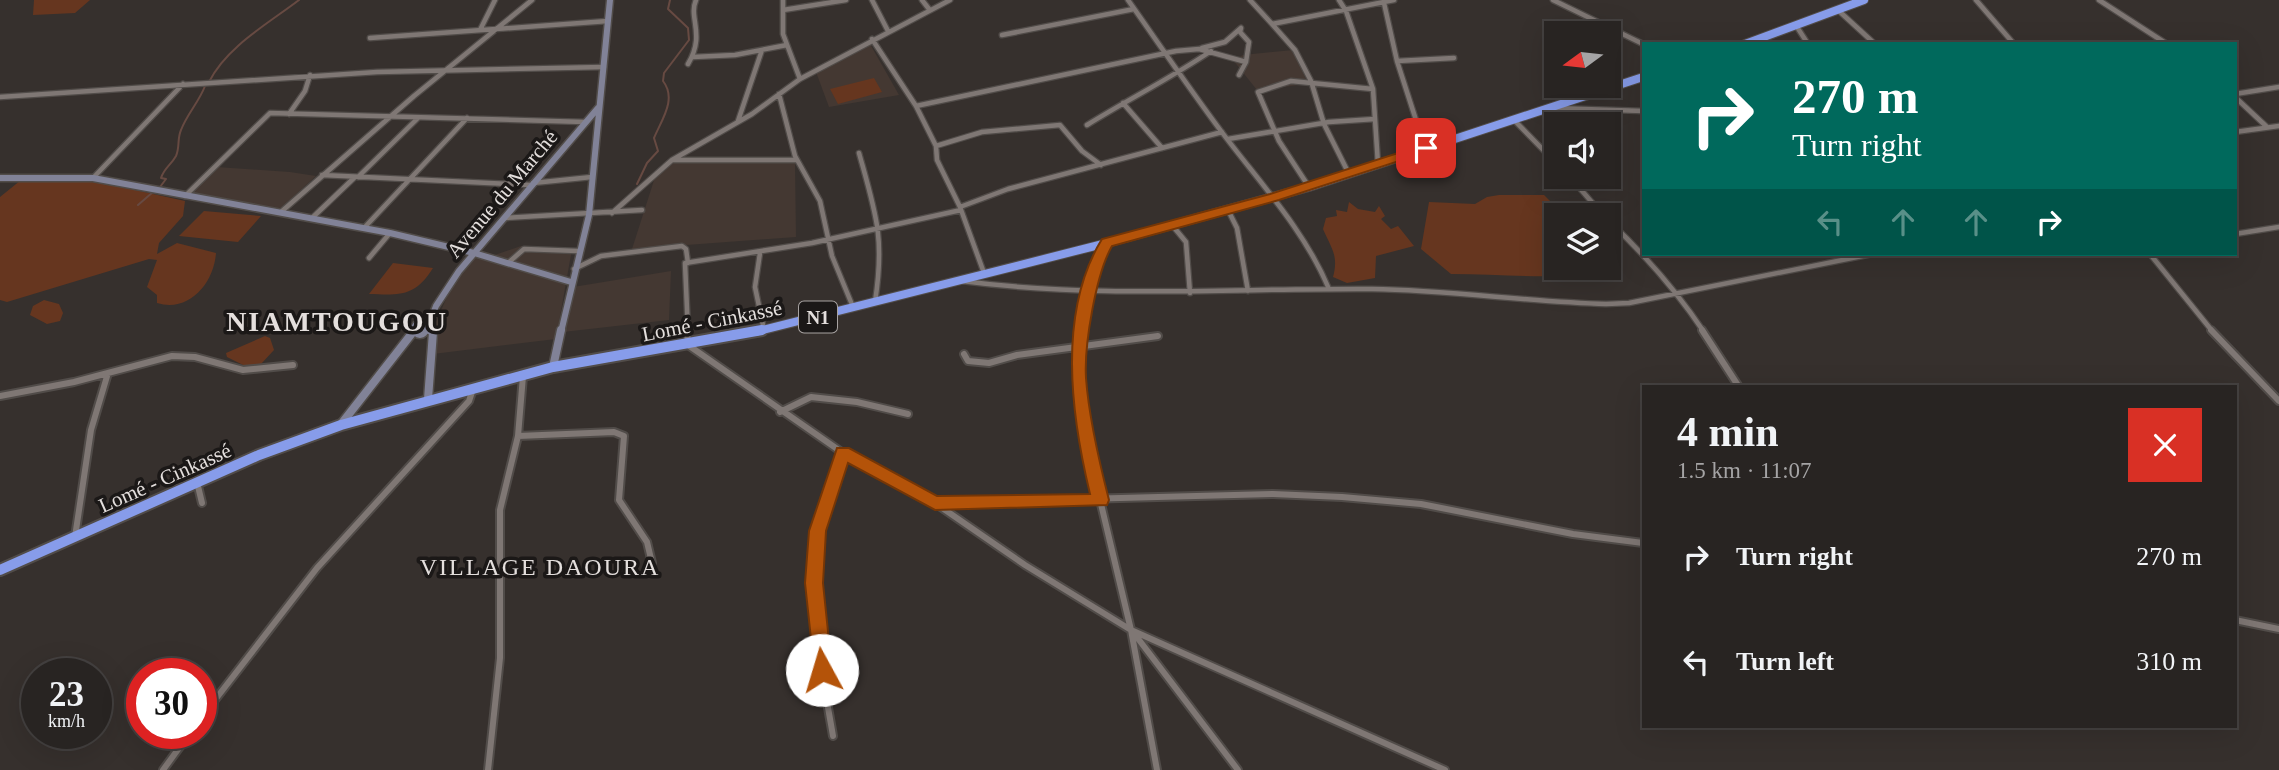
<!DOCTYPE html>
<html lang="en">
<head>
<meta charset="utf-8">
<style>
  :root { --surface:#282422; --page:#34302f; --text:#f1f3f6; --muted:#a5a4a5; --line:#444140 }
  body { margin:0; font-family:Georgia,serif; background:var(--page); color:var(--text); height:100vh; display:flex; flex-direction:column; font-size:26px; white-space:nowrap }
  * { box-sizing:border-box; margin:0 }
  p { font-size:23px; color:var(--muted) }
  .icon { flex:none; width:38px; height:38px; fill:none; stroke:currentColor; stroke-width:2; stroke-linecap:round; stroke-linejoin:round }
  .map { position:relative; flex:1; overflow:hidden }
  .drawer { position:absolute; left:1642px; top:385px; width:595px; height:343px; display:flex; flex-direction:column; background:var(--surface); border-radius:0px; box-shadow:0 7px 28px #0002,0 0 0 2px var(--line) }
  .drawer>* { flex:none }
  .hud { position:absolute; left:1642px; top:42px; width:595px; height:214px; border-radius:0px; box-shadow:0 7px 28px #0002,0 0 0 2px var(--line); background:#00695c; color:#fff; overflow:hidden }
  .needle { width:46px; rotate:255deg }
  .buttons { position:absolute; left:1544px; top:21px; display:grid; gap:14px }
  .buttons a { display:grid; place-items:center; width:77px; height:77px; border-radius:0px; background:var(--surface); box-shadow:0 7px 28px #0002,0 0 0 2px var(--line); font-size:35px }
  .speed { position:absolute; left:21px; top:658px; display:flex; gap:14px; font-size:35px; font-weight:700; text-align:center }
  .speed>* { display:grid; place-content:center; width:91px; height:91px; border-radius:50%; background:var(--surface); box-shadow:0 7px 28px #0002,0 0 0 2px var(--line); line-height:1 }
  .speed small { font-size:18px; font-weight:400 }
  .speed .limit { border:10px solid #d22; background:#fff; color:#111 }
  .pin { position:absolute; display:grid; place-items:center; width:60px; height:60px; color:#fff; margin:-30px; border-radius:14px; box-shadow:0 4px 10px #0006 }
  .me { position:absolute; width:77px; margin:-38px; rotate:354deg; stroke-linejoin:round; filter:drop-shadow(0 0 5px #0008) }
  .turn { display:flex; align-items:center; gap:24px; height:147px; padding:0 35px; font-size:32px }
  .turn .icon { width:91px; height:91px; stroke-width:2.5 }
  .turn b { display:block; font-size:49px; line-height:60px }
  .lanes { display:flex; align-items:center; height:66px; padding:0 35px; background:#0003; justify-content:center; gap:35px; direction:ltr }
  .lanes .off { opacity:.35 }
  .round { display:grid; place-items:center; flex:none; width:74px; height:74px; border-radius:0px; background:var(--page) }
  .overview { display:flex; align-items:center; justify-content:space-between; height:119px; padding:0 35px }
  h1 { font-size:42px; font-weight:600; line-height:52px }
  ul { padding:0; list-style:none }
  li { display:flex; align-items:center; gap:21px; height:105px; padding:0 35px }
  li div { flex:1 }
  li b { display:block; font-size:26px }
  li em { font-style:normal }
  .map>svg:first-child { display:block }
  .built { fill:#443832 }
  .green { fill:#66361f }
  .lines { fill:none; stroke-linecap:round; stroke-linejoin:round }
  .stream { stroke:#674a42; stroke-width:2 }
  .street-far1-casing { stroke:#514c49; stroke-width:7 }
  .street-casing { stroke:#514c49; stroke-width:10 }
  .secondary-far1-casing { stroke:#514c49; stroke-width:9 }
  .secondary-casing { stroke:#514c49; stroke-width:11 }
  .highway-far1-casing { stroke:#514c49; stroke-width:10 }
  .highway-casing { stroke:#514c49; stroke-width:14 }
  .street-far1 { stroke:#7f7774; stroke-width:4.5 }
  .street { stroke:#7f7774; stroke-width:6 }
  .secondary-far1 { stroke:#818297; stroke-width:6 }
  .secondary { stroke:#818297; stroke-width:8 }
  .highway-far1 { stroke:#879cea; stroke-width:8 }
  .highway { stroke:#879cea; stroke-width:10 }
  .route { fill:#b45309; stroke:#753606; stroke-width:2 }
  .labels { text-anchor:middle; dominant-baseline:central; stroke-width:7; stroke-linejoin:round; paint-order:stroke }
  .shield { fill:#1b1817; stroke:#a8a3a2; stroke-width:2 }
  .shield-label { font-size:19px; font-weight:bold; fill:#e4dfdd }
  .street-label { font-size:21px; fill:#e4dfdd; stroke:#1b1817 }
  .quarter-label { font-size:24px; letter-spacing:2px; fill:#e4dfdd; stroke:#1b1817 }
  .district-label { font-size:28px; font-weight:bold; letter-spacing:2px; fill:#e4dfdd; stroke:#1b1817 }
</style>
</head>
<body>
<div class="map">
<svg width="2279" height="770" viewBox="0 0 2279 770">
  <rect width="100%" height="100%" fill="#36302d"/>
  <path class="built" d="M 870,44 L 899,95 L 829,107 L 816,72 Z
    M 1293,50 L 1308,84 L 1257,90 L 1233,60 L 1243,55 Z
    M 674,162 L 795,163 L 796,237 L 632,249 L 656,174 Z
    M 217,167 L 290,172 L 316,176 L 280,209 L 191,194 Z
    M 521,246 L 572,249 L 556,339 L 433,354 L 432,331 L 450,290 L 472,257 L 486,258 Z
    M 671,271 L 669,320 L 563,332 L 573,287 Z"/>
  <path class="green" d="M 34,0 L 90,0 L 75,13 L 33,15 Z
    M 874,78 L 882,92 L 838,104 L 830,89 Z
    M 21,180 L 90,180 L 185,201 L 183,216 L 159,243 L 157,254 L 177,243 L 216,253 C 214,283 189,313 157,303 L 157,295 L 147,287 L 157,260 L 149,259 L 7,302 L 0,300 L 0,197 Z
    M 1499,195 L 1544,195 L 1564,215 L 1556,215 L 1556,268 L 1589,268 L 1590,274 C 1544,279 1498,274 1451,274 L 1421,249 L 1429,202 L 1475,204 L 1487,197 Z
    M 1349,202 L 1358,209 L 1375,212 L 1379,206 L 1385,216 L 1381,219 L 1391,229 L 1398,226 L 1414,246 L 1376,256 L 1375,278 L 1347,283 L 1333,277 C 1339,255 1331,248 1323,229 L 1326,218 L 1337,216 L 1336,210 L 1347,212 Z
    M 204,211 L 261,216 L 238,242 L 179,236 Z
    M 393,263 L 433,268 C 415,297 400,295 369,294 Z
    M 44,300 L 59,304 L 63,313 L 60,321 L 47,324 L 30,315 L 33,306 Z
    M 265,336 L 270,338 L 274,350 L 261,364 L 245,366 L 227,357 L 226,353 Z"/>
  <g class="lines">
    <path class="stream" d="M 209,82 C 226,47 269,23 299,0
      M 637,184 L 647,163 L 658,151 L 654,138 C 662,119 677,99 663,81 L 664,73 L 689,40 L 688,28 L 668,9 L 670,0
      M 160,187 L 166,179 L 161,178 C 164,168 171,165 176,156 C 180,147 177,139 181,130 C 187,114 199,102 205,86
      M 138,205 L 153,192"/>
    <defs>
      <path id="street-far1" d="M 783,0 L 783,34 L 800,79
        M 872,0 L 888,31
        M 922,0 L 929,9
        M 1128,0 C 1159,44 1189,88 1221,131 C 1259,182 1304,229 1329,289
        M 1250,0 L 1272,24
        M 1339,0 L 1346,11 L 1373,89 L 1378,164
        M 1553,0 L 1643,44
        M 1976,0 L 2014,44
        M 2099,0 L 2167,44
        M 1384,3 L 1397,61 L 1425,148
        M 783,10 L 846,0
        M 1839,11 L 1875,44
        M 1797,27 L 1808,44
        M 480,30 L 495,0
        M 1002,35 L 1134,9
        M 370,38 L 608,21
        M 872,39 L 916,106 L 936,146 L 937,160 L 960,207 L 984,273
        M 1202,48 L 1225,42 L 1241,28 L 1240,32 L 1249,42 L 1246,62 L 1239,75
        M 693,57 L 735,55 L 787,45
        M 1397,61 L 1454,58
        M 688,64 C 706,34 688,18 696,0
        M 779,94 L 795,156 L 820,201 L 832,256 L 853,307
        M 2235,94 L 2279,87
        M 0,97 L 377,72 L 604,67
        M 2235,97 L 2267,127
        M 1123,103 L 1162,148
        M 916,106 L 1176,51 L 1199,49 L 1246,62
        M 1555,108 L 1643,111
        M 289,114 L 305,91 L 310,75
        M 1513,119 L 1556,163
        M 738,121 L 762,50
        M 1087,125 C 1129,99 1171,78 1211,51
        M 2235,132 L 2279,126
        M 1228,139 L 1329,122 L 1375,119
        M 936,146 L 982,132 L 1060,125 L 1082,151 L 1101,165
        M 859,153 C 876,214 885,238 875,302
        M 674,160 L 797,160
        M 1349,174 L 1324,124 L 1311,81 L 1295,50 L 1272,24 L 1394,0
        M 322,175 L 531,185
        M 358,177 L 418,118
        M 1570,177 L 1603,215
        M 93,178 L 183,84
        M 533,183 L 592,177
        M 1309,187 L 1279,141 L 1258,92 L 1291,81 L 1373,89
        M 185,196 L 270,113 L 585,122
        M 960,207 L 1008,189 L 1222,132
        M 1228,210 L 1237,228 L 1248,291
        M 281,212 L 414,96 L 532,0
        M 612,213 L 672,160 L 752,114 L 800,79 L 950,0
        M 312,218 L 355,177
        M 505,218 L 642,210
        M 1608,220 C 1644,254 1676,290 1704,332
        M 1172,225 L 1186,242 L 1190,293
        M 364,228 L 467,118
        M 2235,234 L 2279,227
        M 760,253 L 755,287 L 764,330
        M 2150,254 L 2213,332
        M 369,258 L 390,233
        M 508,263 L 524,249 L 578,251
        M 574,269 L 601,256 L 682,246 L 686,249 L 688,263
        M 962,281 C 1099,299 1235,288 1372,289 C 1451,290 1528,302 1606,304 L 1629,303 L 1872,254
        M 688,332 L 685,263 L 812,243 L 961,210
        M 1083,332 C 1087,301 1090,272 1106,244"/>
      <path id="street" d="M 687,330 L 688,345 L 843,453 L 935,503 L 1025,565 L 1131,630 L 1445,770
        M 1083,330 L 1078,376 L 1091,462 L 1131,630 L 1157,770
        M 1702,330 L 1739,387
        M 2211,330 L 2279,401
        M 964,354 L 968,361 L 989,363 L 1017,355 L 1158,336
        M 0,396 L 74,382 L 172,356 L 195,357 L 243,370 L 293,365
        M 780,412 L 811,397 L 857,402 L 908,414
        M 518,436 L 614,432 L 624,436 L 619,500 L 647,542 L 652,563
        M 197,482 L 202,503
        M 935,503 L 1273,494 L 1342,497 L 1421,504 L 1573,534 L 1643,543
        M 75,537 L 91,430 L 108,373
        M 2235,620 L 2279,629
        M 1133,632 L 1238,770
        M 201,718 L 317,568 L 469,401 L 473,389
        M 833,736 C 821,665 803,590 819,518 C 824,496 836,475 843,453
        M 163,770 L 190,733
        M 488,770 L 500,658 L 500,510 L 518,436 L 523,376"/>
      <path id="secondary-far1" d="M 0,178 L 93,178 L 390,233 L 474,253 L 571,282
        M414 329a6 6 0 1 1 12 0a6 6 0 1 1-12 0Z
        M 428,326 L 436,306 L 459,271 L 598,108
        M 428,330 L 433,332
        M 561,332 L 589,215 L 610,0"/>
      <path id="secondary" d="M 553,367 L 561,330
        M 428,399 L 433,332 L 429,330
        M 342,423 L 413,332"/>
      <path id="highway-far1" d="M 1745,44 L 1864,0
        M 755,332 L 1107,243 L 1309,187 L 1643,77"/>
      <path id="highway" d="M 0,570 L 259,455 L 341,425 L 553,367 L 762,330"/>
    </defs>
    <use href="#street-far1" class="street-far1-casing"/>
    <use href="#street" class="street-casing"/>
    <use href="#secondary-far1" class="secondary-far1-casing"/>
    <use href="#secondary" class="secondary-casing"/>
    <use href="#highway-far1" class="highway-far1-casing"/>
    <use href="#highway" class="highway-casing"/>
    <use href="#street-far1" class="street-far1"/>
    <use href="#street" class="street"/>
    <use href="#secondary-far1" class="secondary-far1"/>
    <use href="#secondary" class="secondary"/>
    <use href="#highway-far1" class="highway-far1"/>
    <use href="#highway" class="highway"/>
  </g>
  <path class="route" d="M 1426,144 L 1432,148 L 1430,151 L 1279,200 L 1112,246 C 1096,274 1084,345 1086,378 C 1089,419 1099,461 1109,500 L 1107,505 L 935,510 L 848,463 L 826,531 L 823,583 L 832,670 L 829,676 L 822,679 L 815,676 L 805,583 L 809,531 L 837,448 L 849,448 L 937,496 L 1090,494 C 1071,415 1057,312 1102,239 L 1270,194 Z"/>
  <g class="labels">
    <rect class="shield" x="799" y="301.5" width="38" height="31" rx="5"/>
    <g class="shield-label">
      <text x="818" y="317">N1</text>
    </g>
    <g class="street-label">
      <text transform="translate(502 194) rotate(-50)">Avenue du Marché</text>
      <text transform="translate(712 321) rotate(-11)">Lomé - Cinkassé</text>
      <text transform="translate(165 478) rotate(-24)">Lomé - Cinkassé</text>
    </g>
    <g class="quarter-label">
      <text x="540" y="567">VILLAGE DAOURA</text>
    </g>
    <g class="district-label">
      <text x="337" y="321">NIAMTOUGOU</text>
    </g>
  </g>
</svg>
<div class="buttons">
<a><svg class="needle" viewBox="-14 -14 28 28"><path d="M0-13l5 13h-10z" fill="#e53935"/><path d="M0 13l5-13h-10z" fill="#a5a4a5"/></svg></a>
<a><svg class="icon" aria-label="sound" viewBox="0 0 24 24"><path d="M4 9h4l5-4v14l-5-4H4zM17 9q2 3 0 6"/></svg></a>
<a><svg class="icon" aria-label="layers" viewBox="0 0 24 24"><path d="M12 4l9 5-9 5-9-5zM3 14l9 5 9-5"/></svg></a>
</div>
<div class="speed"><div>23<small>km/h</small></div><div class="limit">30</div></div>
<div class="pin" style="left:1426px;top:148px;background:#d93025"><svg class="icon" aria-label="arrive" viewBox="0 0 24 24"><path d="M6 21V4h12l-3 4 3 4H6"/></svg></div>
<svg class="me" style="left:822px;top:670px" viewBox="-20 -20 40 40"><circle r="19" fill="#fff"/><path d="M0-13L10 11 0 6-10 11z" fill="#b45309"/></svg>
<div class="hud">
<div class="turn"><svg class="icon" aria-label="right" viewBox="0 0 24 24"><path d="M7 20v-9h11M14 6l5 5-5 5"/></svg><div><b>270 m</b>Turn right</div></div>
<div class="lanes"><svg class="icon off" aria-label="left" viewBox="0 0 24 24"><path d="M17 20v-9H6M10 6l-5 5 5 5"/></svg><svg class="icon off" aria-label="ahead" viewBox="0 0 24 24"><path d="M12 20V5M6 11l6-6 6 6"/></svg><svg class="icon off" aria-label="ahead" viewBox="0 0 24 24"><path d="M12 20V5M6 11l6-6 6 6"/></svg><svg class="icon" aria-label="right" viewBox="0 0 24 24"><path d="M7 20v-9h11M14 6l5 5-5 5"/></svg></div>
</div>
<section class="drawer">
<div class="overview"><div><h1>4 min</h1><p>1.5 km · 11:07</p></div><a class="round" style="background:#d93025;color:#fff"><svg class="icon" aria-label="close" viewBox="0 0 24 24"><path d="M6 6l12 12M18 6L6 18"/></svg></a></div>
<ul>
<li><svg class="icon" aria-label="right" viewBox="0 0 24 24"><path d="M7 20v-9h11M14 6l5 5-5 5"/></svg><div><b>Turn right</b></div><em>270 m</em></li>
<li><svg class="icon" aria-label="left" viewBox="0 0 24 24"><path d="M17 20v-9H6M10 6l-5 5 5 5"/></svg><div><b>Turn left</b></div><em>310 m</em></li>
</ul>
</section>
</div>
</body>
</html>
